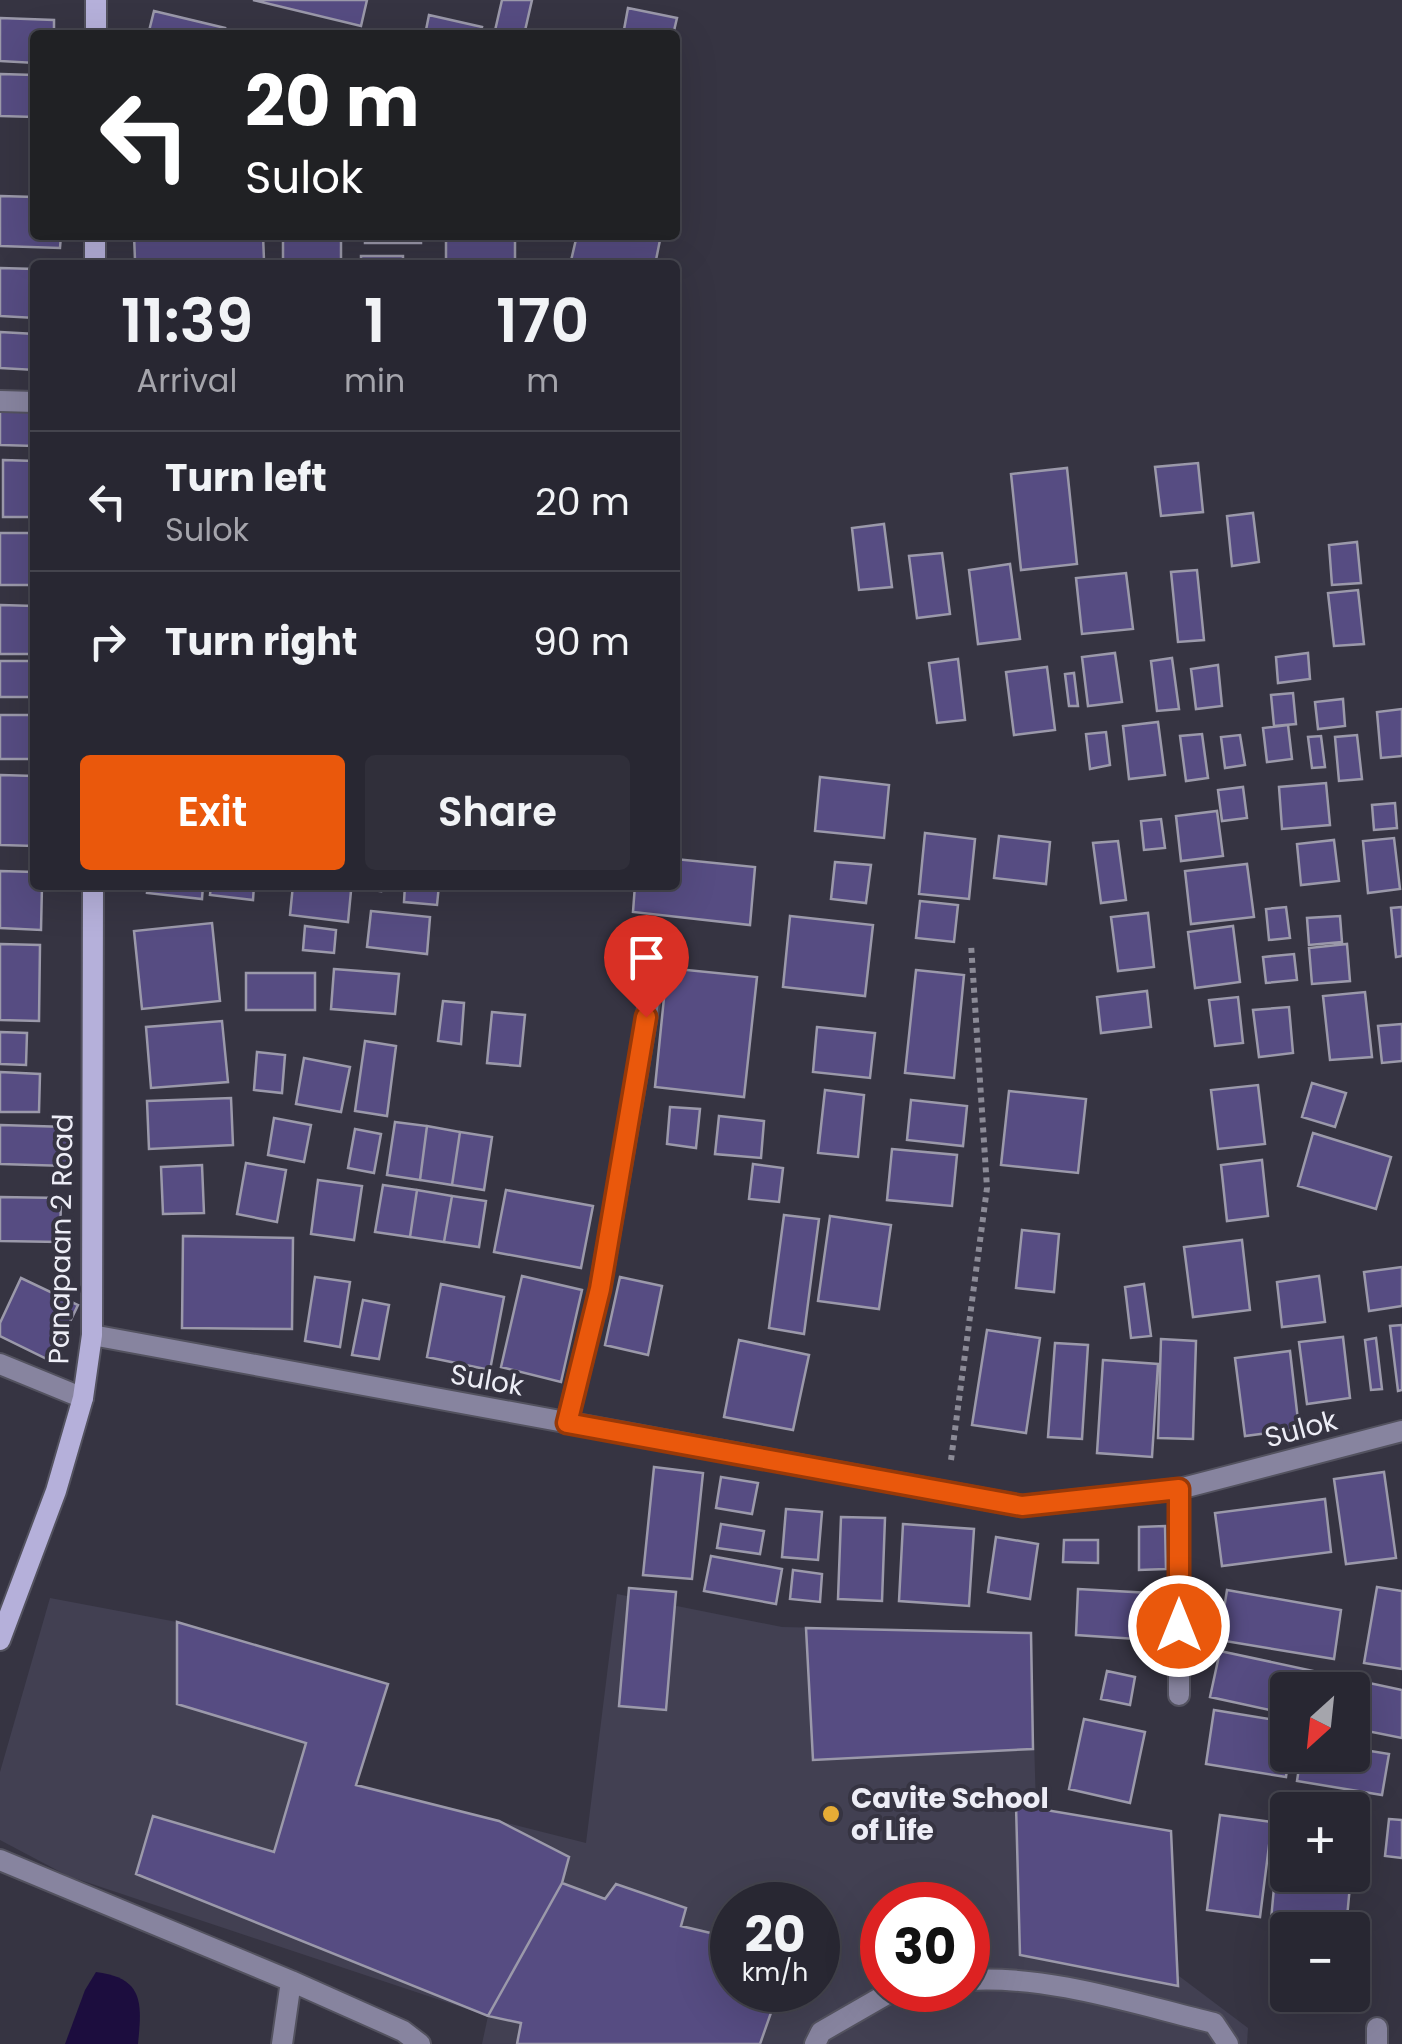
<!DOCTYPE html>
<html lang="en">
<head>
<meta charset="utf-8">
<style>
  :root { --surface:#282732; --page:#302f3a; --text:#f1f3f6; --muted:#a5a5ac; --line:#44444d; --accent:#ea580c }
  body { margin:0; font-family:Poppins,sans-serif; background:var(--page); color:var(--text); height:100vh; display:flex; flex-direction:column; font-size:38px; white-space:nowrap }
  * { box-sizing:border-box; margin:0 }
  p { font-size:32px; color:var(--muted) }
  .icon { flex:none; width:55px; height:55px; fill:none; stroke:currentColor; stroke-width:2; stroke-linecap:round; stroke-linejoin:round }
  .map { position:relative; flex:1; overflow:hidden }
  .details { position:absolute; left:30px; top:260px; width:650px; height:630px; display:flex; flex-direction:column; background:var(--surface); border-radius:10px; box-shadow:0 10px 40px #0002,0 0 0 2px var(--line) }
  .details>* { flex:none }
  .banner { position:absolute; left:30px; top:30px; width:650px; height:210px; border-radius:10px; box-shadow:0 10px 40px #0002,0 0 0 2px var(--line); background:#202124; color:#fff; overflow:hidden }
  .needle { width:65px; rotate:207deg }
  .controls { position:absolute; left:1270px; top:1672px; display:grid; gap:20px }
  .controls a { display:grid; place-items:center; width:100px; height:100px; border-radius:10px; background:var(--surface); box-shadow:0 10px 40px #0002,0 0 0 2px var(--line); font-size:50px }
  .speed { position:absolute; left:710px; top:1882px; display:flex; gap:20px; font-size:50px; font-weight:700; text-align:center }
  .speed>* { display:grid; place-content:center; width:130px; height:130px; border-radius:50%; background:var(--surface); box-shadow:0 10px 40px #0002,0 0 0 2px var(--line); line-height:1 }
  .speed small { font-size:25px; font-weight:400 }
  .speed .limit { border:15px solid #d22; background:#fff; color:#111 }
  .pin { position:absolute; display:grid; place-items:center; width:85px; height:85px; color:#fff; margin:-102px -42px; border-radius:50% 50% 50% 0; rotate:-45deg; box-shadow:0 0 10px #0007 }
  .pin .icon { rotate:45deg }
  .me { position:absolute; width:110px; margin:-55px; rotate:0deg; stroke-linejoin:round; filter:drop-shadow(0 0 8px #0008) }
  .turn { display:flex; align-items:center; gap:35px; height:210px; padding:0 50px; font-size:45px }
  .turn .icon { width:130px; height:130px; stroke-width:2.5 }
  .turn b { display:block; font-size:70px; line-height:85px }
  .eta { display:flex; justify-content:space-evenly; align-items:center; height:170px; text-align:center }
  .eta b { font-size:60px; font-weight:600; line-height:70px }
  .button { display:flex; gap:20px; margin-top:auto; padding:20px 50px }
  .button a { flex:1; height:115px; border-radius:10px; background:var(--accent); color:#fff; font-size:40px; font-weight:600; line-height:115px; text-align:center }
  .button a+a { background:var(--page); color:var(--text) }
  ul { padding:0; list-style:none }
  li { display:flex; align-items:center; gap:30px; height:140px; padding:0 50px; border-top:2px solid var(--line) }
  li div { flex:1 }
  li b { display:block; font-size:38px }
  li em { font-style:normal }
  .map>svg:first-child { display:block }
  .built { fill:#424052; fill-rule:evenodd }
  .water { fill:#1c0d3e }
  .building { fill:#564c82; stroke:#9b99aa; stroke-width:2.5 }
  .lines { fill:none; stroke-linecap:round; stroke-linejoin:round }
  .lane-casing { stroke:#53525f; stroke-width:24 }
  .street-casing { stroke:#53525f; stroke-width:24 }
  .secondary-casing { stroke:#53525f; stroke-width:24 }
  .path { stroke:#8c8b97; stroke-width:6; stroke-dasharray:5 5; stroke-linecap:butt }
  .lane { stroke:#87849f; stroke-width:20 }
  .street { stroke:#87849f; stroke-width:20 }
  .secondary { stroke:#b5b0da; stroke-width:20 }
  .route-casing { stroke:#983908; stroke-width:25 }
  .route { stroke:#ea580c; stroke-width:18 }
  .poi-dot { fill:#e6ac36; stroke:#363442; stroke-width:4 }
  .labels { text-anchor:middle; dominant-baseline:central; stroke-width:8; stroke-linejoin:round; paint-order:stroke }
  .street-label { font-size:28px; fill:#ededf6; stroke:#363442 }
  .poi-label { font-size:28px; font-weight:bold; fill:#ededf6; stroke:#363442; text-anchor:start }
</style>
</head>
<body>
<div class="map">
<svg width="1402" height="2044" viewBox="0 0 1402 2044">
  <rect width="100%" height="100%" fill="#363442"/>
  <path class="built" d="M 617,1594 L 782,1627 L 1031,1633 L 1036,1808 L 1171,1831 L 1179,1976 L 1248,2028 L 1247,2044 L 482,2044 L 488,2016 L 68,1876 L 0,1840 L 0,1772 L 50,1598 L 177,1622 L 388,1684 L 356,1785 L 586,1843 ZM 732,1905 L 818,1905 L 818,1990 L 732,1990 ZM 882,1905 L 968,1905 L 968,1990 L 882,1990 Z"/>
  <path class="water" d="M 96,1972 C 144,1978 142,2003 138,2044 L 65,2044 L 85,1990 Z"/>
  <path class="building" d="M 253,0 L 367,0 L 361,26 Z
    M 502,0 L 532,0 L 524,35 L 494,35 Z
    M 628,8 L 677,18 L 673,35 L 623,35 Z
    M 154,11 L 225,28 L 223,35 L 166,35 L 149,31 Z
    M 429,15 L 482,27 L 480,35 L 425,35 Z
    M 0,18 L 54,20 L 54,35 L 35,35 L 35,63 L 0,61 Z
    M 0,74 L 35,75 L 35,117 L 0,116 Z
    M 0,196 L 35,197 L 35,235 L 61,235 L 60,248 L 0,246 Z
    M 134,235 L 263,235 L 264,260 L 135,260 Z
    M 286,235 L 341,235 L 341,239 L 286,239 Z
    M 365,235 L 421,235 L 421,243 L 365,243 Z
    M 446,235 L 515,236 L 515,265 L 446,265 Z
    M 577,235 L 661,235 L 655,265 L 570,265 Z
    M 283,238 L 341,239 L 341,265 L 283,265 Z
    M 361,256 L 403,256 L 403,265 L 361,265 Z
    M 135,260 L 259,260 L 259,265 L 135,265 Z
    M 0,268 L 35,269 L 35,318 L 0,316 Z
    M 0,332 L 35,334 L 35,370 L 0,368 Z
    M 0,403 L 35,403 L 35,446 L 0,445 Z
    M 3,460 L 35,461 L 35,517 L 3,517 Z
    M 1198,463 L 1203,512 L 1161,516 L 1155,467 Z
    M 1067,468 L 1077,564 L 1021,570 L 1011,474 Z
    M 1253,513 L 1259,562 L 1232,566 L 1227,516 Z
    M 884,524 L 892,587 L 859,590 L 852,528 Z
    M 0,533 L 35,533 L 35,585 L 0,585 Z
    M 1357,542 L 1361,583 L 1332,585 L 1329,545 Z
    M 942,553 L 950,614 L 917,618 L 909,556 Z
    M 1010,564 L 1020,639 L 978,644 L 969,570 Z
    M 1197,570 L 1204,640 L 1178,642 L 1171,572 Z
    M 1126,573 L 1133,629 L 1082,634 L 1076,578 Z
    M 1358,590 L 1364,644 L 1334,646 L 1328,593 Z
    M 0,605 L 35,606 L 35,654 L 0,654 Z
    M 1115,653 L 1122,702 L 1088,706 L 1082,657 Z
    M 1308,653 L 1310,679 L 1278,683 L 1276,657 Z
    M 1172,658 L 1179,709 L 1157,711 L 1151,661 Z
    M 958,659 L 965,720 L 937,723 L 929,663 Z
    M 0,661 L 35,661 L 35,697 L 0,697 Z
    M 1218,665 L 1222,706 L 1196,709 L 1191,669 Z
    M 1047,667 L 1055,730 L 1014,735 L 1006,672 Z
    M 1074,673 L 1078,706 L 1069,706 L 1065,674 Z
    M 1293,693 L 1296,724 L 1274,726 L 1271,695 Z
    M 1343,699 L 1345,726 L 1318,729 L 1315,702 Z
    M 1402,709 L 1402,756 L 1381,758 L 1377,712 Z
    M 0,715 L 35,715 L 35,759 L 0,759 Z
    M 1158,722 L 1165,775 L 1129,779 L 1123,726 Z
    M 1288,725 L 1292,759 L 1267,762 L 1263,728 Z
    M 1106,732 L 1110,765 L 1090,769 L 1086,734 Z
    M 1202,734 L 1208,778 L 1186,781 L 1180,736 Z
    M 1240,735 L 1245,765 L 1225,768 L 1221,737 Z
    M 1357,735 L 1362,779 L 1339,781 L 1335,737 Z
    M 1321,736 L 1325,767 L 1312,768 L 1308,737 Z
    M 0,775 L 35,776 L 35,846 L 0,845 Z
    M 820,777 L 889,785 L 884,838 L 815,831 Z
    M 1326,783 L 1330,825 L 1282,829 L 1279,787 Z
    M 1243,787 L 1247,818 L 1222,821 L 1218,790 Z
    M 1395,803 L 1397,828 L 1374,830 L 1372,805 Z
    M 1217,811 L 1223,856 L 1181,861 L 1176,816 Z
    M 1161,819 L 1165,848 L 1144,850 L 1141,821 Z
    M 925,833 L 975,839 L 969,899 L 919,894 Z
    M 999,836 L 1050,842 L 1046,884 L 994,878 Z
    M 1394,838 L 1400,889 L 1368,893 L 1363,841 Z
    M 1334,840 L 1339,881 L 1301,885 L 1297,844 Z
    M 1118,841 L 1126,900 L 1101,903 L 1093,843 Z
    M 675,859 L 755,867 L 750,925 L 633,912 L 635,885 L 675,885 Z
    M 835,862 L 871,865 L 866,903 L 831,899 Z
    M 1247,864 L 1254,917 L 1191,924 L 1185,871 Z
    M 0,871 L 35,872 L 35,885 L 42,885 L 41,930 L 0,928 Z
    M 148,885 L 203,885 L 202,899 L 147,893 Z
    M 211,885 L 254,885 L 253,900 L 210,895 Z
    M 293,885 L 351,891 L 348,922 L 290,915 Z
    M 325,885 L 381,885 L 381,891 Z
    M 405,885 L 439,885 L 437,905 L 404,902 Z
    M 920,901 L 958,905 L 954,942 L 916,938 Z
    M 1286,907 L 1290,938 L 1269,940 L 1266,909 Z
    M 1402,907 L 1402,956 L 1396,957 L 1391,908 Z
    M 371,911 L 430,917 L 427,954 L 367,947 Z
    M 1148,913 L 1154,967 L 1118,971 L 1111,917 Z
    M 790,916 L 873,925 L 865,996 L 783,987 Z
    M 1340,916 L 1342,942 L 1309,945 L 1307,918 Z
    M 212,923 L 220,1001 L 142,1009 L 134,931 Z
    M 305,926 L 336,930 L 334,953 L 303,950 Z
    M 1233,926 L 1240,982 L 1195,988 L 1188,932 Z
    M 0,944 L 40,945 L 39,1021 L 0,1020 Z
    M 1347,944 L 1350,981 L 1312,984 L 1309,948 Z
    M 1294,954 L 1297,980 L 1266,983 L 1263,957 Z
    M 667,968 L 757,977 L 744,1097 L 655,1087 Z
    M 334,969 L 399,974 L 395,1014 L 331,1009 Z
    M 916,970 L 964,975 L 954,1078 L 905,1073 Z
    M 246,973 L 315,973 L 315,1010 L 246,1010 Z
    M 1147,991 L 1151,1027 L 1101,1033 L 1097,997 Z
    M 1365,992 L 1372,1057 L 1330,1060 L 1323,996 Z
    M 1238,997 L 1243,1043 L 1215,1046 L 1209,1000 Z
    M 443,1001 L 464,1003 L 461,1044 L 438,1041 Z
    M 1289,1007 L 1293,1053 L 1259,1057 L 1253,1010 Z
    M 492,1012 L 525,1015 L 520,1066 L 487,1063 Z
    M 222,1021 L 228,1082 L 151,1088 L 146,1027 Z
    M 1402,1024 L 1402,1061 L 1382,1063 L 1378,1026 Z
    M 817,1027 L 875,1033 L 870,1078 L 813,1072 Z
    M 0,1032 L 27,1033 L 26,1065 L 0,1064 Z
    M 365,1041 L 396,1046 L 387,1116 L 355,1111 Z
    M 257,1052 L 285,1055 L 282,1093 L 254,1090 Z
    M 304,1058 L 350,1067 L 341,1112 L 296,1104 Z
    M 0,1072 L 40,1074 L 39,1112 L 0,1112 Z
    M 1312,1083 L 1346,1093 L 1335,1127 L 1302,1117 Z
    M 1258,1085 L 1265,1144 L 1218,1149 L 1211,1090 Z
    M 825,1090 L 864,1095 L 858,1157 L 818,1153 Z
    M 1009,1091 L 1086,1099 L 1078,1173 L 1001,1165 Z
    M 231,1098 L 233,1145 L 149,1149 L 147,1101 Z
    M 911,1100 L 967,1106 L 963,1146 L 907,1140 Z
    M 670,1107 L 700,1109 L 696,1148 L 667,1144 Z
    M 719,1116 L 764,1121 L 761,1158 L 715,1154 Z
    M 274,1118 L 311,1125 L 304,1162 L 268,1155 Z
    M 395,1122 L 427,1126 L 420,1180 L 387,1175 Z
    M 0,1125 L 68,1127 L 67,1166 L 0,1164 Z
    M 427,1126 L 460,1132 L 452,1185 L 420,1180 Z
    M 355,1129 L 381,1134 L 374,1173 L 348,1168 Z
    M 460,1132 L 492,1137 L 484,1190 L 452,1185 Z
    M 1313,1133 L 1391,1157 L 1376,1209 L 1298,1186 Z
    M 892,1149 L 957,1155 L 952,1206 L 887,1200 Z
    M 1262,1160 L 1268,1216 L 1227,1221 L 1221,1165 Z
    M 246,1163 L 286,1170 L 277,1222 L 237,1214 Z
    M 753,1164 L 783,1168 L 779,1202 L 749,1199 Z
    M 202,1165 L 204,1213 L 163,1214 L 161,1167 Z
    M 318,1180 L 362,1186 L 354,1240 L 311,1234 Z
    M 383,1185 L 417,1190 L 410,1237 L 375,1232 Z
    M 417,1190 L 452,1196 L 444,1242 L 410,1237 Z
    M 506,1190 L 593,1206 L 581,1268 L 494,1252 Z
    M 452,1196 L 486,1201 L 479,1247 L 444,1242 Z
    M 0,1197 L 61,1198 L 60,1242 L 0,1241 Z
    M 784,1215 L 819,1219 L 804,1334 L 769,1328 Z
    M 830,1216 L 891,1225 L 879,1309 L 818,1301 Z
    M 1022,1230 L 1059,1234 L 1054,1292 L 1016,1288 Z
    M 183,1236 L 293,1238 L 292,1329 L 182,1328 Z
    M 1242,1240 L 1250,1310 L 1193,1317 L 1184,1247 Z
    M 1402,1267 L 1402,1306 L 1369,1311 L 1364,1272 Z
    M 522,1276 L 582,1290 L 561,1382 L 501,1367 Z
    M 1319,1276 L 1325,1322 L 1282,1327 L 1277,1282 Z
    M 315,1277 L 350,1282 L 340,1347 L 305,1341 Z
    M 620,1277 L 662,1286 L 648,1355 L 605,1345 Z
    M 21,1278 L 78,1305 L 51,1361 L 0,1336 L 0,1323 Z
    M 441,1284 L 504,1297 L 490,1370 L 427,1357 Z
    M 1144,1284 L 1151,1336 L 1131,1338 L 1125,1287 Z
    M 363,1300 L 389,1305 L 379,1359 L 352,1355 Z
    M 1402,1325 L 1402,1390 L 1398,1391 L 1390,1326 Z
    M 987,1330 L 1040,1338 L 1026,1433 L 972,1425 Z
    M 1343,1337 L 1350,1398 L 1307,1404 L 1299,1342 Z
    M 1376,1338 L 1382,1389 L 1371,1390 L 1365,1340 Z
    M 1161,1339 L 1196,1341 L 1193,1439 L 1158,1438 Z
    M 739,1340 L 809,1355 L 793,1430 L 724,1417 Z
    M 1055,1343 L 1088,1345 L 1082,1439 L 1048,1437 Z
    M 1290,1351 L 1299,1429 L 1245,1436 L 1235,1358 Z
    M 1103,1360 L 1158,1364 L 1152,1457 L 1097,1453 Z
    M 654,1467 L 703,1473 L 692,1579 L 643,1575 Z
    M 1384,1472 L 1396,1558 L 1346,1564 L 1334,1479 Z
    M 721,1477 L 758,1483 L 752,1514 L 716,1508 Z
    M 1325,1499 L 1331,1552 L 1222,1566 L 1215,1513 Z
    M 786,1509 L 822,1512 L 818,1560 L 782,1557 Z
    M 841,1517 L 885,1518 L 882,1601 L 838,1599 Z
    M 721,1524 L 764,1531 L 760,1554 L 717,1548 Z
    M 903,1524 L 974,1529 L 969,1606 L 899,1601 Z
    M 1165,1526 L 1166,1569 L 1139,1570 L 1139,1527 Z
    M 996,1537 L 1038,1544 L 1030,1599 L 988,1592 Z
    M 1064,1540 L 1098,1540 L 1098,1563 L 1063,1562 Z
    M 711,1556 L 782,1569 L 776,1604 L 704,1591 Z
    M 793,1570 L 822,1574 L 820,1602 L 790,1599 Z
    M 1377,1587 L 1402,1591 L 1402,1669 L 1364,1663 Z
    M 629,1588 L 676,1592 L 666,1710 L 619,1706 Z
    M 1078,1589 L 1169,1594 L 1167,1641 L 1076,1635 Z
    M 1227,1590 L 1341,1610 L 1334,1659 L 1219,1640 Z
    M 177,1622 L 388,1684 L 356,1785 L 499,1821 L 569,1857 L 562,1883 L 488,2016 L 136,1874 L 153,1816 L 274,1852 L 306,1743 L 177,1704 Z
    M 806,1628 L 1031,1633 L 1033,1749 L 813,1760 Z
    M 1220,1651 L 1402,1690 L 1402,1738 L 1352,1728 L 1352,1690 L 1288,1690 L 1288,1714 L 1210,1697 Z
    M 1107,1671 L 1135,1677 L 1130,1705 L 1101,1699 Z
    M 1214,1710 L 1288,1722 L 1288,1755 L 1289,1755 L 1286,1777 L 1206,1764 Z
    M 1084,1719 L 1145,1732 L 1130,1803 L 1069,1789 Z
    M 1352,1748 L 1389,1754 L 1382,1795 L 1297,1781 L 1301,1755 L 1352,1755 Z
    M 1294,1799 L 1331,1805 L 1330,1810 L 1292,1810 Z
    M 1016,1805 L 1171,1831 L 1178,1986 L 1020,1955 Z
    M 1220,1815 L 1272,1822 L 1260,1917 L 1207,1910 Z
    M 1389,1819 L 1402,1820 L 1402,1858 L 1385,1856 Z
    M 1276,1866 L 1288,1868 L 1288,1875 L 1351,1875 L 1346,1928 L 1271,1920 Z
    M 562,1883 L 605,1899 L 616,1884 L 686,1908 L 681,1926 L 732,1938 L 732,1990 L 779,1990 L 760,2044 L 517,2044 L 521,2023 L 488,2016 Z"/>
  <g class="lines">
    <defs>
      <path id="lane" d="M 1377,2044 L 1377,2028"/>
      <path id="street" d="M 0,401 L 35,402
        M 92,1335 L 1022,1506 L 1179,1489 L 1402,1431
        M 0,1364 L 83,1398
        M 567,1423 L 600,1289 L 653,979
        M 1179,1489 L 1179,1695
        M 0,1860 L 291,1981 L 282,2044
        M 968,1980 C 1049,1975 1135,2004 1214,2023 L 1228,2044
        M 291,1981 L 403,2031 L 420,2044
        M 815,2044 L 821,2032 L 894,1990"/>
      <path id="secondary" d="M 96,35 L 96,0
        M 95,265 L 95,235
        M 0,1640 L 56,1491 L 83,1398 L 92,1335 L 93,885"/>
    </defs>
    <use href="#lane" class="lane-casing"/>
    <use href="#street" class="street-casing"/>
    <use href="#secondary" class="secondary-casing"/>
    <path class="path" d="M 951,1460 L 987,1188 L 971,944"/>
    <use href="#lane" class="lane"/>
    <use href="#street" class="street"/>
    <use href="#secondary" class="secondary"/>
  </g>
  <g class="lines">
    <defs>
      <path id="route" d="M 646,1017 L 600,1289 L 567,1423 L 1022,1506 L 1179,1489 L 1179,1626"/>
    </defs>
    <use href="#route" class="route-casing"/>
    <use href="#route" class="route"/>
  </g>
  <circle class="poi-dot" cx="831" cy="1814" r="10"/>
  <g class="labels">
    <g class="street-label">
      <text transform="translate(61 1239) rotate(-89)">Panapaan 2 Road</text>
      <text transform="translate(487 1380) rotate(10)">Sulok</text>
      <text transform="translate(1301 1429) rotate(-15)">Sulok</text>
    </g>
    <g class="poi-label">
      <text x="851" y="1798">Cavite School<tspan x="851" dy="32">of Life</tspan></text>
    </g>
  </g>
</svg>
<div class="controls">
<a><svg class="needle" viewBox="-14 -14 28 28"><path d="M0-13l5 13h-10z" fill="#e53935"/><path d="M0 13l5-13h-10z" fill="#a5a5ac"/></svg></a>
<a>+</a>
<a>−</a>
</div>
<div class="speed"><div>20<small>km/h</small></div><div class="limit">30</div></div>
<div class="pin" style="left:646px;top:1017px;background:#d93025"><svg class="icon" aria-label="arrive" viewBox="0 0 24 24"><path d="M6 21V4h12l-3 4 3 4H6"/></svg></div>
<svg class="me" style="left:1179px;top:1626px" viewBox="-20 -20 40 40"><circle r="17" fill="#ea580c" stroke="#fff" stroke-width="3"/><path d="M0-11L8 9 0 5-8 9z" fill="#fff"/></svg>
<div class="banner">
<div class="turn"><svg class="icon" aria-label="left" viewBox="0 0 24 24"><path d="M17 20v-9H6M10 6l-5 5 5 5"/></svg><div><b>20 m</b>Sulok</div></div>
</div>
<section class="details">
<div class="eta">
<div><b>11:39</b><p>Arrival</p></div>
<div><b>1</b><p>min</p></div>
<div><b>170</b><p>m</p></div>
</div>
<ul>
<li><svg class="icon" aria-label="left" viewBox="0 0 24 24"><path d="M17 20v-9H6M10 6l-5 5 5 5"/></svg><div><b>Turn left</b><p>Sulok</p></div><em>20 m</em></li>
<li><svg class="icon" aria-label="right" viewBox="0 0 24 24"><path d="M7 20v-9h11M14 6l5 5-5 5"/></svg><div><b>Turn right</b></div><em>90 m</em></li>
</ul>
<div class="button"><a>Exit</a><a>Share</a></div>
</section>
</div>
</body>
</html>
